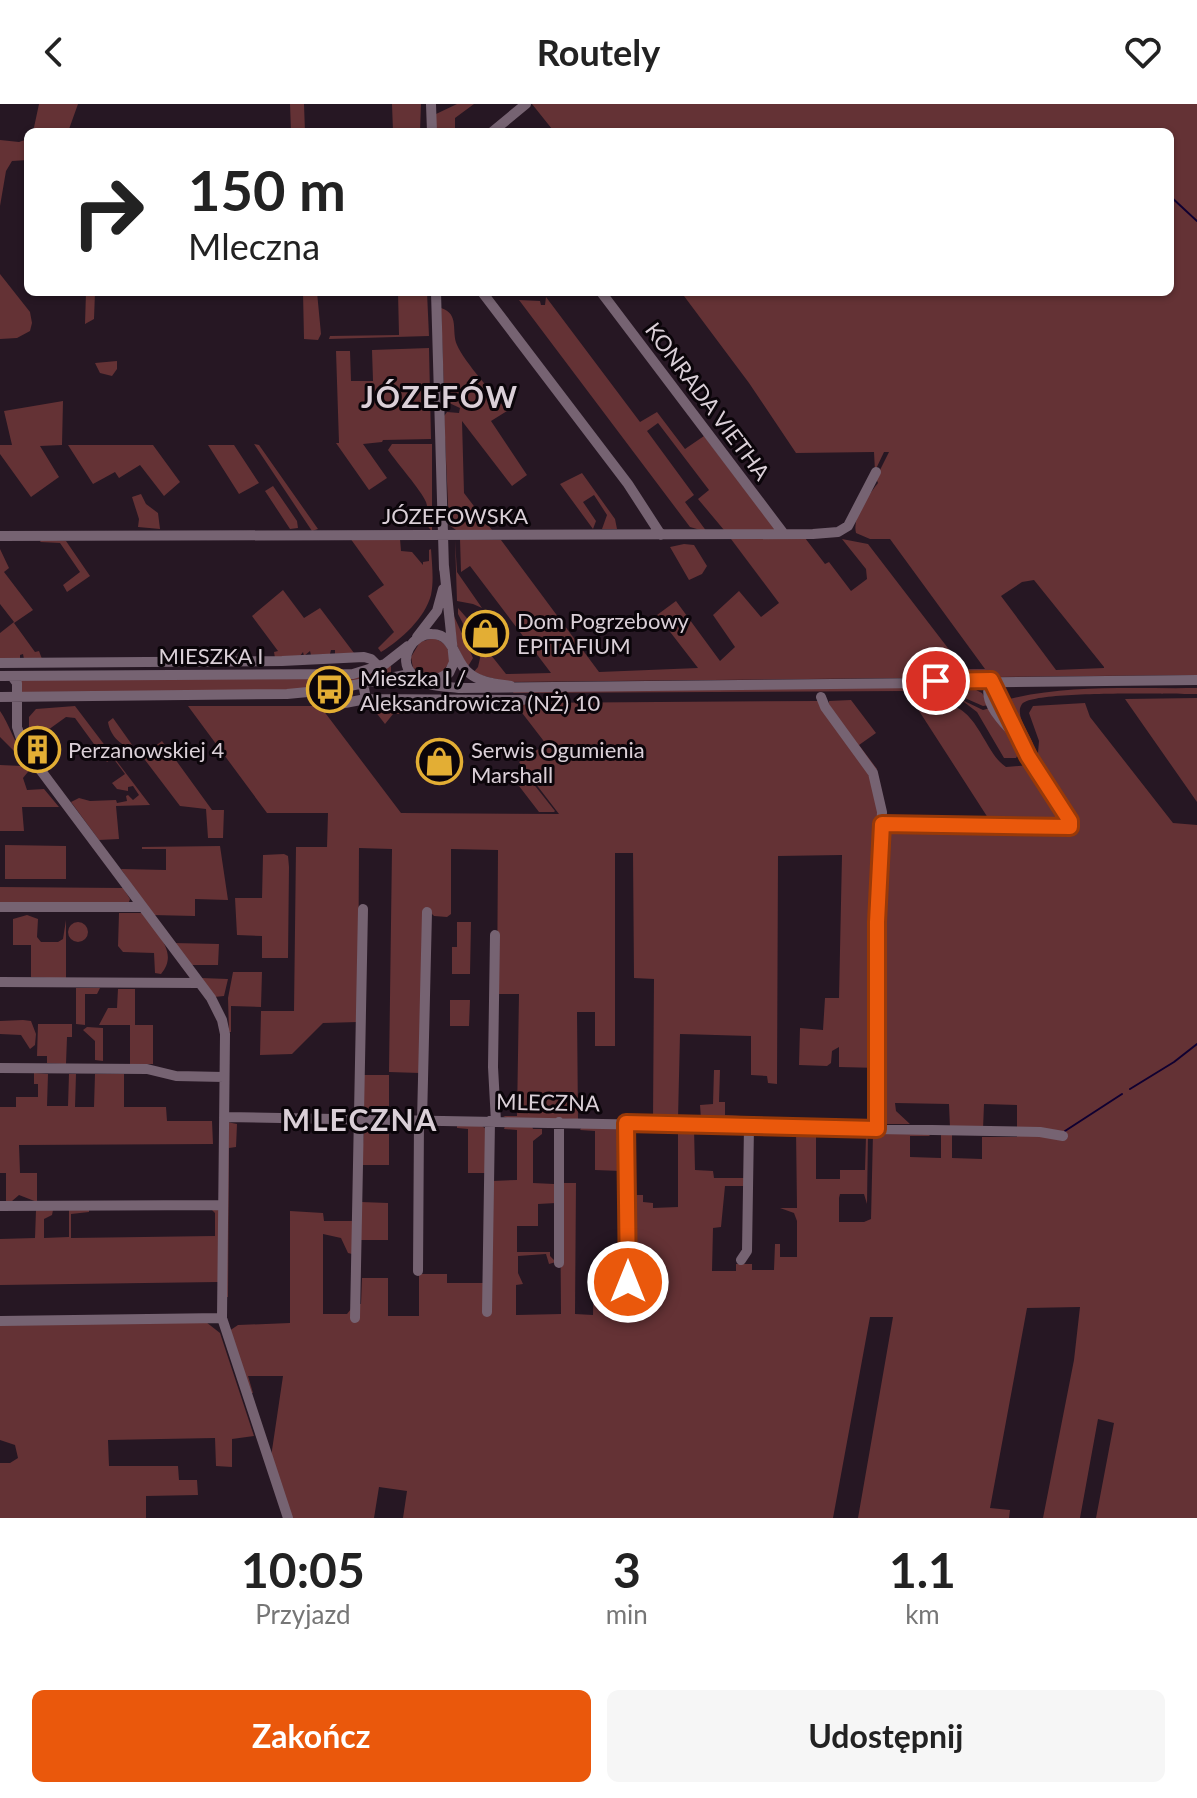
<!DOCTYPE html>
<html lang="pl">
<head>
<meta charset="utf-8">
<style>
  :root { --surface:#fff; --page:#f6f6f6; --text:#222; --muted:#767676; --accent:#ea580c }
  body { margin:0; font-family:Lato,sans-serif; background:var(--page); color:var(--text); height:100vh; display:flex; flex-direction:column; font-size:30px; white-space:nowrap }
  * { box-sizing:border-box; margin:0 }
  p { font-size:26px; color:var(--muted) }
  .icon { flex:none; width:44px; height:44px; fill:none; stroke:currentColor; stroke-width:2; stroke-linecap:round; stroke-linejoin:round }
  .map { position:relative; height:1414px; overflow:hidden }
  .side { display:flex; flex-direction:column; background:var(--surface); flex:1 }
  .side>* { flex:none }
  .hud { position:absolute; left:24px; top:24px; width:1150px; height:168px; border-radius:12px; box-shadow:0 2px 6px #0004; background:#fff; color:var(--text); overflow:hidden }
  .pin { position:absolute; display:grid; place-items:center; width:68px; height:68px; color:#fff; margin:-34px; border:4px solid #fff; border-radius:50%; box-shadow:0 2px 8px #0007 }
  .me { position:absolute; width:88px; margin:-44px; rotate:0deg; stroke-linejoin:round; filter:drop-shadow(0 0 6px #0008) }
  .turn { display:flex; align-items:center; gap:28px; height:168px; padding:0 32px; font-size:36px }
  .turn .icon { width:104px; height:104px; stroke-width:2.5 }
  .turn b { display:block; font-size:56px; line-height:68px }
  .eta { display:flex; justify-content:space-evenly; align-items:center; height:136px; text-align:center }
  .eta b { font-size:48px; font-weight:700; line-height:56px }
  .action { display:flex; gap:16px; margin-top:auto; padding:16px 32px }
  .action a { flex:1; height:92px; border-radius:12px; background:var(--accent); color:#fff; font-size:32px; font-weight:700; line-height:92px; text-align:center }
  .action a+a { background:var(--page); color:var(--text) }
  header { display:flex; justify-content:space-between; align-items:center; height:104px; padding:0 32px; background:var(--surface); font-size:36px; font-weight:700 }
  .map>svg:first-child { display:block }
  .green { fill:#643235; fill-rule:evenodd }
  .lines { fill:none; stroke-linecap:round; stroke-linejoin:round }
  .stream { stroke:#100031; stroke-width:2 }
  .minor { stroke:#766372; stroke-width:10 }
  .route-casing { stroke:#983908; stroke-width:20 }
  .route { stroke:#ea580c; stroke-width:14 }
  .labels { text-anchor:middle; dominant-baseline:central; stroke-width:6; stroke-linejoin:round; paint-order:stroke }
  .street-label { font-size:22px; fill:#dacfd7; stroke:#0b050a }
  .poi-label { font-size:22px; fill:#dacfd7; stroke:#0b050a; text-anchor:start }
  .district-label { font-size:30px; font-weight:bold; letter-spacing:2px; fill:#dacfd7; stroke:#0b050a }
</style>
</head>
<body>
<header><svg class="icon" aria-label="back" viewBox="0 0 24 24"><path d="M15 5l-7 7 7 7"/></svg>Routely<svg class="icon" aria-label="heart" viewBox="0 0 24 24"><path d="M12 20l-8-8c-3-5 5-10 8-4 3-6 11-1 8 4z"/></svg></header>
<div class="map">
<svg width="1197" height="1414" viewBox="0 0 1197 1414">
  <rect width="100%" height="100%" fill="#261723"/>
  <path class="green" d="M 39,0 L 78,0 L 68,28 L 33,28 Z
    M 290,0 L 304,0 L 305,28 L 291,28 Z
    M 392,0 L 421,0 L 420,28 L 393,28 Z
    M 457,0 L 474,0 L 455,14 L 455,28 L 436,28 L 436,10 Z
    M 532,0 L 1197,0 L 1197,571 L 507,578 L 473,569 L 478,563 L 483,541 L 506,570 L 551,569 L 470,462 L 461,468 L 460,435 L 501,436 L 599,568 L 698,564 L 657,511 L 676,497 L 720,557 L 735,543 L 713,511 L 739,487 L 761,513 L 779,499 L 728,431 L 805,434 L 825,460 L 829,458 L 851,487 L 867,475 L 866,465 L 842,435 L 868,440 L 964,565 L 985,565 L 890,435 L 870,435 L 856,429 C 852,412 868,392 878,379 L 876,374 L 889,348 L 884,348 L 875,367 L 874,348 L 796,349 L 749,279 L 681,188 L 1170,188 L 1170,28 L 559,28 L 556,24 L 552,25 ZM 1034,476 L 1104,563 L 1104,564 L 1056,566 L 1001,492 L 1022,478 Z
    M 28,35 L 28,56 L 12,57 L 6,67 L 0,102 L 0,36 L 19,38 Z
    M 0,170 L 30,208 L 32,219 L 30,227 L 17,234 L 0,235 Z
    M 86,188 L 95,188 L 94,215 L 85,220 Z
    M 303,188 L 317,188 L 321,230 L 318,236 L 304,235 Z
    M 398,188 L 427,188 L 429,232 L 329,235 L 330,232 L 399,231 Z
    M 546,193 L 640,318 L 657,308 L 685,345 L 704,332 L 776,426 L 724,426 L 698,395 L 709,386 L 658,319 L 647,327 L 694,391 L 685,398 L 707,428 L 690,423 L 519,196 L 540,197 L 541,201 L 545,201 Z
    M 441,204 C 460,210 451,227 457,241 C 464,258 495,291 507,307 L 491,317 L 527,371 L 512,382 L 462,317 L 464,389 L 492,426 L 456,426 L 449,421 L 444,312 L 447,308 L 459,309 L 460,304 L 447,298 L 444,289 Z
    M 429,244 L 431,335 L 383,336 L 382,338 L 363,340 L 387,374 L 369,386 L 336,339 L 339,339 L 336,247 L 350,247 L 351,277 L 373,277 L 372,246 Z
    M 117,257 L 117,265 L 112,272 L 100,269 L 95,259 Z
    M 63,297 L 62,341 L 40,342 L 59,373 L 31,393 L 0,350 L 0,341 L 12,341 L 4,307 Z
    M 254,340 L 259,341 L 318,425 L 312,427 Z
    M 392,340 L 432,340 L 432,427 C 422,419 430,409 426,398 C 421,386 397,359 388,346 Z
    M 68,341 L 153,341 L 180,378 L 164,392 L 140,361 L 119,374 L 115,368 L 93,380 Z
    M 208,341 L 234,341 L 259,379 L 239,390 Z
    M 582,369 L 615,415 L 617,425 L 602,425 L 607,411 L 594,391 L 583,398 L 596,417 L 593,425 L 560,380 Z
    M 273,382 L 297,417 L 298,424 L 290,425 L 265,387 Z
    M 141,390 L 146,400 L 158,409 L 160,425 L 138,423 L 139,415 L 132,393 Z
    M 350,434 L 400,435 L 401,447 L 412,448 L 423,461 L 423,458 L 429,457 L 429,446 L 431,445 C 432,460 434,477 431,491 C 425,514 401,536 381,548 L 378,544 L 394,528 L 368,492 L 384,481 Z
    M 42,435 L 66,437 L 90,472 L 67,488 L 63,481 L 80,468 L 60,439 L 40,438 Z
    M 455,436 L 457,468 L 482,504 L 473,500 L 457,497 Z
    M 684,440 L 694,441 L 707,462 L 702,470 L 689,476 L 670,443 Z
    M 0,445 L 9,464 L 4,468 L 33,506 L 14,519 L 35,548 L 39,547 L 42,555 L 24,555 L 23,550 L 20,551 L 20,555 L 0,556 L 0,529 L 14,518 L 0,500 Z
    M 283,486 L 304,514 L 320,504 L 354,549 L 335,550 L 335,546 L 331,546 L 330,550 L 311,551 L 310,547 L 304,552 L 303,548 L 300,552 L 275,554 L 274,548 L 278,547 L 252,512 Z
    M 458,504 L 472,520 L 469,523 L 482,539 L 479,550 L 458,510 Z
    M 453,510 L 473,554 L 467,564 L 457,541 Z
    M 434,534 C 447,540 449,544 450,558 L 441,569 L 426,571 L 413,564 L 411,553 L 420,538 Z
    M 391,562 L 391,569 L 336,581 L 281,587 L 21,588 L 21,576 L 367,571 Z
    M 924,582 L 976,586 L 982,589 L 989,601 L 983,602 L 958,591 L 907,587 L 513,589 L 514,587 Z
    M 1197,584 L 1197,590 C 1172,590 1033,586 1022,600 C 1014,611 1030,630 1033,640 L 1029,645 L 1005,596 C 1067,580 1133,585 1197,584 Z
    M 1197,594 L 1197,698 L 1125,595 Z
    M 960,595 L 983,606 L 990,604 L 1017,642 L 1019,649 L 1016,654 L 1004,654 L 977,608 Z
    M 851,596 L 876,629 L 859,641 L 877,665 L 875,667 L 828,603 L 829,597 Z
    M 912,596 C 955,600 964,598 986,638 C 992,648 996,656 1006,663 L 1029,661 L 1074,723 L 1075,720 L 1034,652 L 1038,649 L 1039,637 L 1029,609 L 1033,602 L 1085,599 L 1090,613 L 1173,719 L 1197,721 L 1197,1414 L 1096,1414 L 1114,1319 L 1098,1315 L 1080,1414 L 1043,1414 L 1074,1256 L 1080,1203 L 1027,1204 L 990,1404 L 1010,1406 L 1009,1414 L 858,1414 L 893,1213 L 870,1213 L 833,1414 L 403,1414 L 407,1387 L 379,1383 L 374,1414 L 292,1414 L 271,1353 L 283,1272 L 248,1272 L 253,1289 L 251,1289 L 229,1227 L 238,1221 L 290,1219 L 290,1107 L 323,1109 L 324,1117 L 352,1117 L 352,1150 L 348,1149 L 341,1134 L 323,1130 L 323,1210 L 347,1210 L 351,1205 L 352,1199 L 361,1200 L 362,1174 L 388,1174 L 388,1212 L 419,1212 L 419,1170 L 447,1170 L 447,1179 L 484,1179 L 492,1077 L 517,1076 L 517,1026 L 504,1025 L 505,1022 L 532,1022 L 533,1025 L 542,1025 L 542,1030 L 533,1037 L 533,1079 L 554,1080 L 556,1099 L 538,1100 L 538,1122 L 517,1122 L 517,1148 L 550,1148 L 550,1152 L 556,1158 L 549,1160 L 546,1150 L 518,1152 L 518,1169 L 523,1180 L 516,1181 L 516,1211 L 561,1210 L 560,1079 L 576,1079 L 575,1210 L 593,1211 L 594,1171 L 624,1170 L 624,1078 L 621,1067 L 595,1066 L 595,1027 L 580,1026 L 582,1023 L 629,1025 L 633,1091 L 643,1091 L 643,1098 L 653,1099 L 653,1104 L 678,1103 L 678,1023 L 694,1024 L 695,1066 L 713,1067 L 714,1074 L 744,1074 L 744,1082 L 725,1082 L 721,1123 L 713,1124 L 712,1167 L 736,1167 L 736,1160 L 752,1160 L 752,1166 L 774,1166 L 775,1140 L 780,1140 L 780,1153 L 797,1153 L 797,1117 L 794,1109 L 780,1104 L 797,1104 L 796,1026 L 816,1026 L 816,1075 L 840,1075 L 840,1066 L 865,1066 L 866,1032 L 847,1031 L 847,1027 L 866,1028 L 868,1030 L 867,1100 L 864,1090 L 840,1090 L 839,1094 L 839,1118 L 864,1118 L 871,1115 L 873,1029 L 928,1030 L 930,1032 L 910,1032 L 910,1053 L 941,1054 L 941,1030 L 952,1030 L 952,1054 L 982,1055 L 982,1033 L 1017,1033 L 1017,1001 L 984,1000 L 983,1025 L 950,1024 L 949,1000 L 895,999 L 896,1007 L 910,1020 L 885,1020 C 878,1007 880,981 880,964 L 839,963 L 839,943 L 832,947 L 831,959 L 827,962 L 799,961 L 800,924 L 823,926 L 825,894 L 839,894 L 842,751 L 778,752 L 777,980 L 768,979 L 767,972 L 751,971 L 751,932 L 680,930 L 678,1015 L 653,1015 L 654,875 L 634,874 L 633,749 L 615,749 L 615,942 L 595,942 L 595,908 L 577,908 L 578,1015 L 507,1014 L 503,1012 L 517,1012 L 519,890 L 497,890 L 498,746 L 451,745 L 451,810 L 447,813 L 434,812 L 430,808 L 420,969 L 389,968 L 392,745 L 359,744 L 358,918 L 323,919 L 292,950 L 260,951 L 261,907 L 294,907 L 296,743 L 327,743 L 328,709 L 267,709 L 188,602 L 320,602 L 401,709 L 559,710 L 519,658 L 546,640 L 516,601 L 517,599 L 818,597 L 872,672 L 879,715 L 990,717 Z
    M 368,598 L 404,601 L 405,610 L 393,610 L 385,620 Z
    M 75,602 L 150,701 L 116,702 L 119,735 L 99,736 L 71,698 L 79,694 L 90,697 L 116,696 L 117,699 L 127,697 L 126,692 L 128,691 L 133,696 L 139,691 L 133,682 L 128,683 L 128,687 L 117,685 L 112,679 L 125,670 L 113,654 L 107,658 L 75,614 L 66,613 L 48,626 L 47,646 L 53,648 L 55,657 L 47,667 L 35,650 L 37,648 L 35,644 L 31,646 L 29,642 L 29,613 L 36,605 Z
    M 0,607 C 9,620 14,638 25,653 L 22,655 L 0,633 Z
    M 113,614 L 135,645 C 122,643 110,632 108,618 Z
    M 162,637 L 212,706 L 224,706 L 223,734 L 208,734 L 206,705 L 180,702 L 142,652 Z
    M 30,659 L 32,663 L 23,674 L 27,686 L 44,685 L 59,703 L 22,703 L 24,727 L 0,727 L 0,661 L 22,662 Z
    M 532,678 L 555,707 L 554,708 L 539,708 L 519,682 Z
    M 5,741 L 66,742 L 66,775 L 5,775 Z
    M 220,742 L 228,796 L 195,795 L 195,812 L 152,811 L 121,765 L 166,766 L 166,745 L 142,745 L 142,743 Z
    M 284,750 L 288,752 L 289,763 L 288,854 L 262,854 L 262,832 L 237,831 L 235,794 L 262,794 L 263,751 Z
    M 0,783 L 123,784 L 130,795 L 129,798 L 0,801 Z
    M 119,809 L 142,809 C 155,828 180,848 161,870 L 155,869 L 154,849 L 123,848 L 118,842 Z
    M 27,811 L 38,815 L 37,833 L 41,838 L 58,838 L 63,835 L 66,816 L 66,875 L 31,873 L 31,841 L 13,841 L 13,815 Z
    M68 828a10 10 0 1 1 20 0a10 10 0 1 1-20 0Z
    M 457,818 L 471,818 L 470,870 L 452,870 L 452,843 L 457,843 Z
    M 173,839 L 219,840 L 218,861 L 190,861 Z
    M 233,868 L 262,868 L 261,903 L 231,902 L 231,928 L 229,928 L 228,894 Z
    M 201,874 L 228,875 L 224,892 L 214,893 Z
    M 76,884 L 100,884 L 97,890 L 85,890 L 85,921 L 76,920 Z
    M 118,885 L 135,885 L 135,921 L 153,921 L 153,960 L 130,960 L 130,921 L 99,921 L 108,904 L 117,904 Z
    M 450,896 L 470,896 L 469,922 L 450,922 Z
    M 23,916 L 31,917 L 36,930 L 35,941 L 30,945 L 21,931 L 0,930 L 0,917 Z
    M 38,920 L 72,920 L 72,933 L 67,933 L 66,960 L 47,959 L 47,952 L 37,952 Z
    M 87,923 L 103,924 L 103,957 L 95,956 L 95,937 L 83,926 Z
    M 714,966 L 720,966 L 719,998 L 725,998 L 725,1011 L 741,1012 L 741,1016 L 701,1015 L 700,1001 L 713,1000 Z
    M 34,969 L 48,970 L 47,1002 L 68,1002 L 69,970 L 76,970 L 75,1003 L 94,1003 L 95,970 L 124,970 L 124,1003 L 166,1003 L 167,1017 L 212,1017 L 213,1040 L 19,1041 L 20,1069 L 37,1069 L 37,1098 L 19,1091 L 12,1097 L 6,1097 L 6,1069 L 0,1069 L 0,1003 L 16,1003 L 16,993 L 38,993 L 38,980 L 34,980 Z
    M 363,971 L 389,971 L 389,1012 L 364,1011 Z
    M 227,1018 L 237,1020 L 236,1043 L 229,1044 L 228,1193 L 225,1193 Z
    M 364,1020 L 389,1020 L 389,1061 L 362,1061 Z
    M 457,1021 L 482,1022 L 486,1025 L 486,1069 L 468,1069 L 468,1025 L 457,1024 Z
    M 361,1098 L 388,1099 L 388,1136 L 359,1136 Z
    M 217,1104 L 219,1107 L 218,1178 L 0,1181 L 0,1135 L 35,1134 L 36,1106 L 53,1106 L 52,1111 L 44,1115 L 44,1134 L 69,1133 L 69,1106 L 89,1106 L 89,1108 L 71,1110 L 71,1134 L 215,1132 L 215,1109 L 212,1106 Z
    M 206,1218 L 220,1229 L 254,1332 L 232,1335 L 232,1363 L 216,1362 L 215,1334 L 108,1336 L 109,1362 L 178,1362 L 179,1376 L 197,1376 L 198,1391 L 146,1392 L 146,1414 L 0,1414 L 0,1359 L 10,1359 L 18,1354 L 15,1341 L 0,1336 L 0,1219 Z"/>
  <g class="lines">
    <path class="stream" d="M 1170,92 L 1197,117
      M 1130,985 L 1174,958 L 1197,940
      M 1065,1027 L 1122,990"/>
    <path class="minor" d="M 431,0 L 432,28
      M 492,28 L 526,0
      M 436,188 L 444,465
      M 482,188 L 628,380 L 661,431
      M 601,188 L 784,430
      M 0,432 L 813,430 L 838,428 L 848,422 L 876,368
      M 417,533 L 437,507 L 443,485
      M 0,559 L 282,557 L 364,553 L 371,555 L 379,563
      M 0,572 L 353,570 L 385,560 L 408,542
      M 12,572 L 17,579 L 17,623 L 24,644 L 211,894 L 222,916 L 225,930 L 222,1214 L 288,1414
      M 991,576 C 981,596 1000,615 1013,629
      M 511,582 C 497,580 481,579 469,569 C 454,558 455,530 432,530 C 413,529 397,555 412,570 C 425,583 442,582 459,584 L 1197,576
      M 0,593 L 287,590 L 329,586 L 405,571 L 438,575 L 449,569 L 454,558 L 444,462
      M 821,593 L 825,603 L 873,669 L 882,708 L 877,818 L 877,1025
      M 366,595 L 523,596
      M 329,602 L 366,595 L 363,579
      M 882,720 L 1070,723 L 1070,717 L 1028,652 L 991,576
      M 0,803 L 141,803
      M 495,831 L 493,963 L 496,1018
      M 0,878 L 198,879
      M 0,964 L 147,965 L 176,972 L 224,973
      M 224,1013 L 1040,1028 L 1063,1032
      M 422,1017 L 427,808
      M 626,1019 L 628,1178
      M 0,1102 L 223,1101
      M 741,1156 L 747,1147 L 749,1022
      M 559,1159 L 559,1018
      M 418,1167 L 419,1017
      M 487,1208 L 490,1017
      M 355,1214 L 363,805
      M 0,1217 L 222,1214"/>
  </g>
  <g class="lines">
    <defs>
      <path id="route" d="M 628,1178 L 626,1019 L 877,1025 L 877,818 L 882,720 L 1070,723 L 1070,717 L 1028,652 L 991,576 L 936,577"/>
    </defs>
    <use href="#route" class="route-casing"/>
    <use href="#route" class="route"/>
  </g>
  <defs>
    <symbol id="shop-ring" viewBox="-11 -11 22 22"><circle r="9.5" fill="#0b050a" stroke="#e3ae34" stroke-width="1.5"/><path d="M-5-2.5h2.3a2.7 3.5 0 0 1 5.4 0H5L5.5 6h-11ZM-1.5-2.5h3a1.5 2.3 0 0 0-3 0Z" fill="#e3ae34"/></symbol>
    <symbol id="bus-ring" viewBox="-11 -11 22 22"><circle r="9.5" fill="#0b050a" stroke="#e3ae34" stroke-width="1.5"/><path d="M-5-6H5V4H4V6H2V4H-2V6H-4V4H-5ZM-3.5-4V0h7V-4ZM-3.5 1.2v1.5H-2V1.2ZM2 1.2v1.5H3.5V1.2Z" fill="#e3ae34"/></symbol>
    <symbol id="building-ring" viewBox="-11 -11 22 22"><circle r="9.5" fill="#0b050a" stroke="#e3ae34" stroke-width="1.5"/><path d="M-4-6H4V6H1V3H-1V6H-4ZM-2.5-4.3h1.7v1.8h-1.7ZM.8-4.3h1.7v1.8H.8ZM-2.5-1h1.7V.8h-1.7ZM.8-1h1.7V.8H.8Z" fill="#e3ae34"/></symbol>
  </defs>
  <g fill-rule="evenodd">
    <use href="#shop-ring" x="460" y="504" width="51" height="51"/>
    <use href="#bus-ring" x="304" y="560" width="51" height="51"/>
    <use href="#building-ring" x="12" y="620" width="51" height="51"/>
    <use href="#shop-ring" x="414" y="632" width="51" height="51"/>
  </g>
  <g class="labels">
    <g class="street-label">
      <text transform="translate(708 297) rotate(53)">KONRADA VIETHA</text>
      <text x="455" y="411">JÓZEFOWSKA</text>
      <text x="211" y="551">MIESZKA I</text>
      <text transform="translate(548 998) rotate(1)">MLECZNA</text>
    </g>
    <g class="poi-label">
      <text x="517" y="516">Dom Pogrzebowy<tspan x="517" dy="25">EPITAFIUM</tspan></text>
      <text x="360" y="573">Mieszka I /<tspan x="360" dy="25">Aleksandrowicza (NŻ) 10</tspan></text>
      <text x="68" y="645">Perzanowskiej 4</text>
      <text x="471" y="645">Serwis Ogumienia<tspan x="471" dy="25">Marshall</tspan></text>
    </g>
    <g class="district-label">
      <text x="440" y="292">JÓZEFÓW</text>
      <text x="360" y="1015">MLECZNA</text>
    </g>
  </g>
</svg>
<div class="pin" style="left:936px;top:577px;background:#d93025"><svg class="icon" aria-label="arrive" viewBox="0 0 24 24"><path d="M6 21V4h12l-3 4 3 4H6"/></svg></div>
<svg class="me" style="left:628px;top:1178px" viewBox="-20 -20 40 40"><circle r="17" fill="#ea580c" stroke="#fff" stroke-width="3"/><path d="M0-11L8 9 0 5-8 9z" fill="#fff"/></svg>
<div class="hud">
<div class="turn"><svg class="icon" aria-label="right" viewBox="0 0 24 24"><path d="M7 20v-9h11M14 6l5 5-5 5"/></svg><div><b>150 m</b>Mleczna</div></div>
</div>
</div>
<section class="side">
<div class="eta">
<div><b>10:05</b><p>Przyjazd</p></div>
<div><b>3</b><p>min</p></div>
<div><b>1.1</b><p>km</p></div>
</div>
<div class="action"><a>Zakończ</a><a>Udostępnij</a></div>
</section>
</body>
</html>
